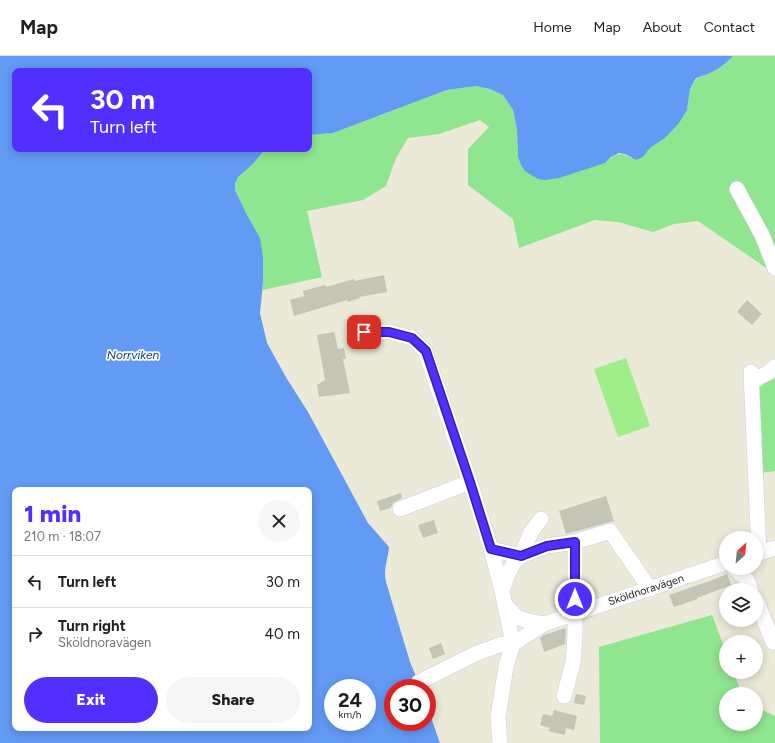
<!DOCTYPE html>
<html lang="en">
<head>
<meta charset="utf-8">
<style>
  :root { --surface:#fff; --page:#f6f6f6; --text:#202124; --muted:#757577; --line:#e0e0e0; --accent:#522fff }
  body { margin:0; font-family:Figtree,sans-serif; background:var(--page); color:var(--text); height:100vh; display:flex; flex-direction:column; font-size:15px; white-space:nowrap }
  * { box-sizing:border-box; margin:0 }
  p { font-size:13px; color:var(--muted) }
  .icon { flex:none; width:22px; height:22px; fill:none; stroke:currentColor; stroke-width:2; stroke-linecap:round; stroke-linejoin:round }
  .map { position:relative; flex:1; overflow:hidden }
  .sheet { position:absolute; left:12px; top:431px; width:300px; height:244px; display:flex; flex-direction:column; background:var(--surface); border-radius:8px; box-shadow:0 2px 10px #0003 }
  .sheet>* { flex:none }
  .hud { position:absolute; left:12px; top:12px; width:300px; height:84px; border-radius:8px; box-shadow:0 2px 10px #0003; background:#522fff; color:#fff; overflow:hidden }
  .needle { width:26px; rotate:27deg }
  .buttons { position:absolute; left:719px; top:475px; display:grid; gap:8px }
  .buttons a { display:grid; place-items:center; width:44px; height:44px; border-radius:50%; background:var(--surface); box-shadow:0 2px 10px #0003; font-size:20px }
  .speed { position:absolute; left:324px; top:623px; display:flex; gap:8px; font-size:20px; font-weight:700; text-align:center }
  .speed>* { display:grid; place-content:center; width:52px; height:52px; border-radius:50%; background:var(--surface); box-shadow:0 2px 10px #0003; line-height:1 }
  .speed small { font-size:10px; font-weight:400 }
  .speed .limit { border:6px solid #d22; background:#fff; color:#111 }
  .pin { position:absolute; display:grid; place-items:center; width:34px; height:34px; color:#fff; margin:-17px; border-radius:8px; box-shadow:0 2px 6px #0006 }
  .me { position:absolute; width:44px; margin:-22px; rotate:0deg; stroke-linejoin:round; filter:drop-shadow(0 0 3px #0008) }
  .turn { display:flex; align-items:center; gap:14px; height:84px; padding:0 12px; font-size:18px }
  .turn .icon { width:52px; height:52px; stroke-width:2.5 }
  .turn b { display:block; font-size:28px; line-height:34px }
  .round { display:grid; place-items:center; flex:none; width:42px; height:42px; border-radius:21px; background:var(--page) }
  .headline { display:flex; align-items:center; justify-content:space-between; height:68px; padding:0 12px }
  h1 { font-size:24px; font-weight:800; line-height:30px; color:var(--accent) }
  .button { display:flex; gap:8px; margin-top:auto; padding:8px 12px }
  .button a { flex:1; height:46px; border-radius:24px; background:var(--accent); color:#fff; font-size:16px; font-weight:800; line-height:46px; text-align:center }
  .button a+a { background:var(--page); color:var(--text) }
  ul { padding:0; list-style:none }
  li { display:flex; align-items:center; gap:12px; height:52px; padding:0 12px; border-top:1px solid var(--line) }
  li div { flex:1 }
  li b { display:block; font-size:15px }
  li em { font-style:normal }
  header { display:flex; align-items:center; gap:24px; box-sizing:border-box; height:56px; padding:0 20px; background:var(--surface); border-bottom:1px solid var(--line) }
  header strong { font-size:19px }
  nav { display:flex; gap:22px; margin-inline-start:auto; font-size:14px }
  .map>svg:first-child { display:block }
  .green { fill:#8fe590 }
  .pitch { fill:#a0ee8a }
  .water { fill:#629af4; fill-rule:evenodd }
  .building { fill:#c5c5b7 }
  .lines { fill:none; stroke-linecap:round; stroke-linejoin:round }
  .minor-casing { stroke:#cfcce1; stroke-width:16 }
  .minor { stroke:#fff; stroke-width:15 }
  .route-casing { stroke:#351fa6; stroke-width:10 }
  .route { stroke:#522fff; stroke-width:7 }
  .labels { text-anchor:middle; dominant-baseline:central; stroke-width:3.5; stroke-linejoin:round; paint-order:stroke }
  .street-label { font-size:11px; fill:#272727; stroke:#fff }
  .water-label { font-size:12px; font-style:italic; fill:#06339b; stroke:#fff }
</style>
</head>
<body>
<header>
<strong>Map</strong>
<nav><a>Home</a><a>Map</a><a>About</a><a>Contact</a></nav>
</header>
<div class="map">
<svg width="775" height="687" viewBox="0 0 775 687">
  <rect width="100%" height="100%" fill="#ebe9d7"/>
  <path class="green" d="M 733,0 L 775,0 L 775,218 L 698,165 L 674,168 L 653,176 L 618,166 L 595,164 L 519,192 L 513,163 L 468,129 L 468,93 L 489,71 L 480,64 L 439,78 L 408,82 L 396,102 L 386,130 L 363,144 L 307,155 L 322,221 L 263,234 L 263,227 L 247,159 L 235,134 L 235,128 L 238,121 L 253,108 L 265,93 L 309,93 L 309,79 L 333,77 L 447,34 L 476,30 L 490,33 L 503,39 L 513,54 L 517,74 L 518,101 L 521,109 L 605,107 C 614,99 619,94 631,102 L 643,101 L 650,92 L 665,82 L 687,54 L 690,33 L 697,22 C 711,18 723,11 733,0 Z
    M 775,319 L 775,415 L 760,417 L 755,335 Z
    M 712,559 L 726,596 L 726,616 L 733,616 L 742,638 L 726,638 L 726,668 L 756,668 L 756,651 L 775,660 L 775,687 L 600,687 L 599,591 Z"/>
  <path class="pitch" d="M 626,302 L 650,370 L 618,381 L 594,313 Z"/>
  <path class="water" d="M 0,0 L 733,0 C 723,11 711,18 696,22 L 690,33 L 687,54 L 679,67 L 665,82 L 650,92 L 643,101 L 636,104 L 625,98 L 619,97 L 611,101 L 605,107 L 559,122 L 545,124 L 538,123 L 531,119 L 525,115 L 521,109 L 518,101 L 517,74 L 513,54 L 503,39 L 490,33 L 476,30 L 447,34 L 333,77 L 309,79 L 309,15 L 15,15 L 15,93 L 265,93 L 253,108 L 238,121 L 235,128 L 235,134 L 247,159 L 260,182 L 263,201 L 263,227 L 260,257 L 267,287 L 287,323 L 308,356 L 368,467 L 389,491 C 388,504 383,513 386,526 L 410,606 L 421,632 L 393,632 L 393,666 L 427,666 L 427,650 L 440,687 L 0,687 ZM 15,434 L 309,434 L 309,672 L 15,672 ZM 333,632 L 367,632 L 367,666 L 333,666 Z"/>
  <path class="building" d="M 384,219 L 387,236 L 359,241 L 360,242 L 348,246 L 347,244 L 294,260 L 290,244 L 304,240 L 303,235 L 325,229 L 326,231 L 354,223 L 355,225 Z
    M 747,244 L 762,258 L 752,269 L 737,256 Z
    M 334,276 L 338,293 L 344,292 L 346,303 L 343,303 L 350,337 L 319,341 L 317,329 L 325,324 L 317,279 Z
    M 401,437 L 402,442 L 393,447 L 391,452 L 380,455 L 377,445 Z
    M 606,440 L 614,465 L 566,478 L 559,455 Z
    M 434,464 L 438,477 L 423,482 L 418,469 Z
    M 727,518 L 731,529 L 697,542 L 698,543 L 674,551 L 669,539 L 710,525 Z
    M 565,572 L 566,575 L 565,588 L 544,596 L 540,582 L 544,579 Z
    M 441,587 L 445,598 L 433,603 L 429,592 Z
    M 576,638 L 586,640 L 584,649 L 574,647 Z
    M 554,654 L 577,660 L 574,674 L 566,672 L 565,679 L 548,675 L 550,672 L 540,669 L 543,658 L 552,660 Z"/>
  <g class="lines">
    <defs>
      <path id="minor" d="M 737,133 L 762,179 L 775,212
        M 364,276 L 389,276 L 412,282 L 425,295 L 470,426 L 491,493 L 502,535 L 513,588 L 506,610 L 498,662 L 500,687
        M 751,316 L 759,497
        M 751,325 L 768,317 L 775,311
        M 400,453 L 470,426
        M 491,493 L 521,500 L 531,476 L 541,463
        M 756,498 L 775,492
        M 734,512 L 747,524 L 751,534
        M 502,535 L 507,520 L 513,508 L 521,500 L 547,490 L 575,486 L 610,475 L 650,533
        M 756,544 L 773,586
        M 504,548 L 518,562 L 532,566 L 544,568
        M 513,588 L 544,568 L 726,507
        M 419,626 L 475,598 L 502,588 L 513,588
        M 564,640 L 573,607 L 575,579 L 575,486"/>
    </defs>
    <use href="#minor" class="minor-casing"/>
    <use href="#minor" class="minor"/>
  </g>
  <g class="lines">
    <defs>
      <path id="route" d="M 364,276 L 389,276 L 412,282 L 426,295 L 470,426 L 491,493 L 521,500 L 547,490 L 575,486 L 575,543"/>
    </defs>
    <use href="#route" class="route-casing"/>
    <use href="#route" class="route"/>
  </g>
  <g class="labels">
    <g class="street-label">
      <text transform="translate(646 534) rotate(-18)">Sköldnoravägen</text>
    </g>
    <g class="water-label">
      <text x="133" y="299">Norrviken</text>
    </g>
  </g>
</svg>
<div class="buttons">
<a><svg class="needle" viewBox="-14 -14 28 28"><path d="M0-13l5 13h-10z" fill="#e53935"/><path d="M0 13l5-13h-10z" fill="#757577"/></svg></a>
<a><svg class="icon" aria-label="layers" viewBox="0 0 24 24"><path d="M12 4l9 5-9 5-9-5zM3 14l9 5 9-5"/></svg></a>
<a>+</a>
<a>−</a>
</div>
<div class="speed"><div>24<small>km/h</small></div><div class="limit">30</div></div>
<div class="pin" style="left:364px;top:276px;background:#d93025"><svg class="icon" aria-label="arrive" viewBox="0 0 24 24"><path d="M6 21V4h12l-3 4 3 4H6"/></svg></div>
<svg class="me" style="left:575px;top:543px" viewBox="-20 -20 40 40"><circle r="17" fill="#522fff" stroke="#fff" stroke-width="3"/><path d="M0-11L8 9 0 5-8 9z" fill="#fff"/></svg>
<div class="hud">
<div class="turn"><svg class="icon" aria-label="left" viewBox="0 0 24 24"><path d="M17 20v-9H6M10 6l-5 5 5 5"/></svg><div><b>30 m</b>Turn left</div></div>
</div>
<section class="sheet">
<div class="headline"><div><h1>1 min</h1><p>210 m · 18:07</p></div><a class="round"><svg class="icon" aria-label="close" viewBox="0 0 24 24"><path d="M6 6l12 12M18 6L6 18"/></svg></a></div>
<ul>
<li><svg class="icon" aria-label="left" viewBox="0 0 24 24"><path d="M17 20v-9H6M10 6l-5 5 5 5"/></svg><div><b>Turn left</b></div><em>30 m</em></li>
<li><svg class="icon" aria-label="right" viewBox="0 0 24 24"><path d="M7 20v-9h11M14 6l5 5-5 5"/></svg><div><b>Turn right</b><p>Sköldnoravägen</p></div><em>40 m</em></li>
</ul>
<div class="button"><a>Exit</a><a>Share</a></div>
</section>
</div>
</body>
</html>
